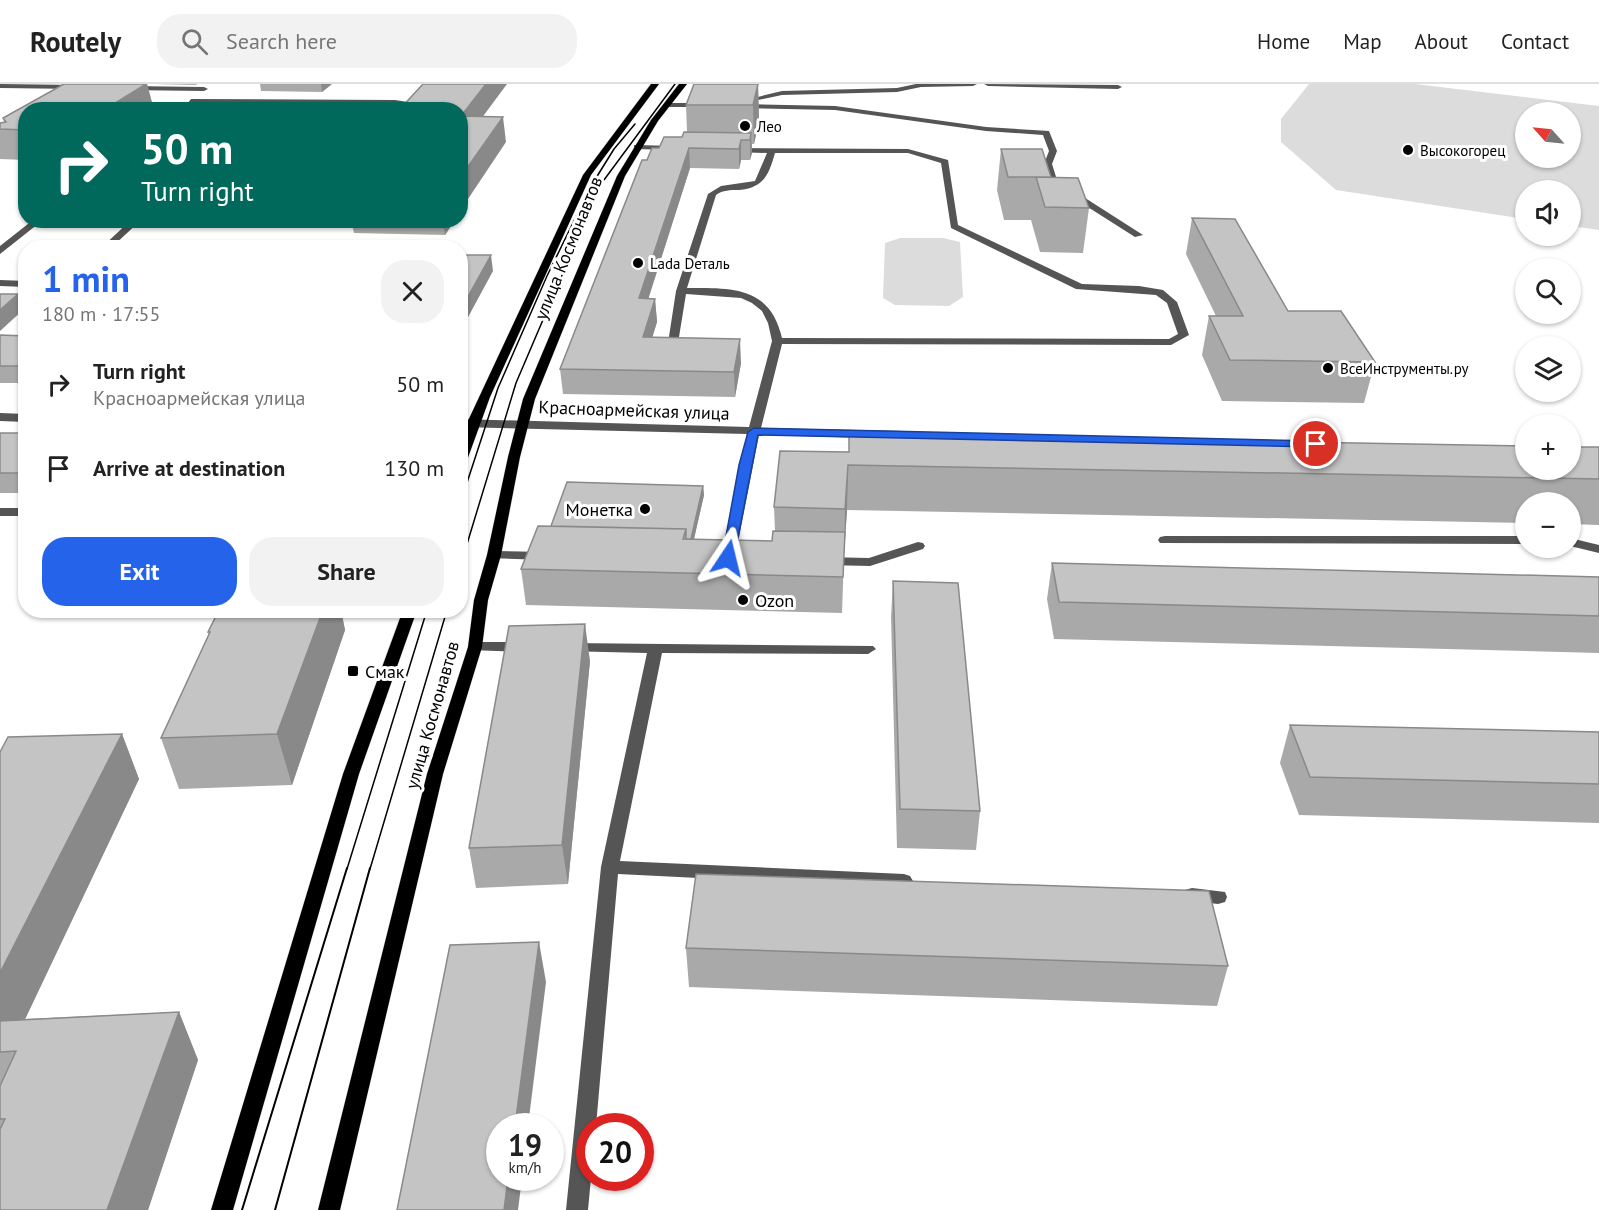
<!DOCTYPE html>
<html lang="en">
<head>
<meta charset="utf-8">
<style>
  :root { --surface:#fff; --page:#f2f2f2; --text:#222; --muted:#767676; --line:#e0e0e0; --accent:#2563eb }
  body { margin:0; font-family:"PT Sans",sans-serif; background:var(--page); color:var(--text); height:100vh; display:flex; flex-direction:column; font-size:22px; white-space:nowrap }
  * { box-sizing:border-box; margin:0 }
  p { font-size:20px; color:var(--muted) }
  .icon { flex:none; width:33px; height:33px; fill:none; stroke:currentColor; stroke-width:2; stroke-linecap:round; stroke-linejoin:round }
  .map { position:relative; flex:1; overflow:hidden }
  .panel { position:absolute; left:18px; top:156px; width:450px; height:378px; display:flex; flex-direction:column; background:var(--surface); border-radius:24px; box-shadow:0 2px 4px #0004 }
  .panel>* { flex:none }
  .guide { position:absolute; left:18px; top:18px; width:450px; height:126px; border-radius:24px; box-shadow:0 2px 4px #0004; background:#00695c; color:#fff; overflow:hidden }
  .needle { width:39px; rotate:297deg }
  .tools { position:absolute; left:1515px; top:18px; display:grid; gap:12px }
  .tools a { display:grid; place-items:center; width:66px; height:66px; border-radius:50%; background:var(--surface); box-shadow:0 2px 4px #0004; font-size:30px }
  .speed { position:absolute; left:486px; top:1029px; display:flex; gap:12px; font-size:30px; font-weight:700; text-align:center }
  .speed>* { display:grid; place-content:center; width:78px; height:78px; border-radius:50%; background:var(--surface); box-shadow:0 2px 4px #0004; line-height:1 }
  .speed small { font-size:15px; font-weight:400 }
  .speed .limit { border:9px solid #d22; background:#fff; color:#111 }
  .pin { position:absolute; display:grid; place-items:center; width:51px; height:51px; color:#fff; margin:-26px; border:3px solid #fff; border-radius:50%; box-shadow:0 2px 6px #0007 }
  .me { position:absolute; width:66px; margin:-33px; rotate:10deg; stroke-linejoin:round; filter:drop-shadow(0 0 4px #0008) }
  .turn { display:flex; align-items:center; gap:21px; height:126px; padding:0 24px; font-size:27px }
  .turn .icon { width:78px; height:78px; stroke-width:2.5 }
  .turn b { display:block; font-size:42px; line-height:51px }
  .round { display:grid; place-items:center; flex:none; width:63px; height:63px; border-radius:24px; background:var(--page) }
  .headline { display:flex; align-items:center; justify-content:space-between; height:102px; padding:0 24px }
  h1 { font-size:36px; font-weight:600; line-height:45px; color:var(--accent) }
  .cta { display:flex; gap:12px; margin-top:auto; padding:12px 24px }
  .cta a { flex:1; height:69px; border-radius:24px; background:var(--accent); color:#fff; font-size:24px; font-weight:600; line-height:69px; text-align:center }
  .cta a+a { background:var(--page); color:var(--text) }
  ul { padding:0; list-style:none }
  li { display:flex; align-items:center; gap:18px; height:84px; padding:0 24px }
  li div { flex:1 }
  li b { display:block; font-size:22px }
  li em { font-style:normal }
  header { display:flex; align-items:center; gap:36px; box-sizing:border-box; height:84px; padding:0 30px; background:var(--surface); border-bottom:2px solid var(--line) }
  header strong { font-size:28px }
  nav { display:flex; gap:33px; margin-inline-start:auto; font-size:21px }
  .search { width:420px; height:54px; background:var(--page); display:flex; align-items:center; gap:15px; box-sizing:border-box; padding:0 21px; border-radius:24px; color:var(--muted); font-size:22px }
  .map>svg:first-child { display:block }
  .green { fill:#dcdcdc; fill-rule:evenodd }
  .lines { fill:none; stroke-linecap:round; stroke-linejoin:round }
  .major-casing { stroke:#dbdbdb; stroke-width:1 }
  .minor { fill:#555; fill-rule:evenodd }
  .major { fill:#000; fill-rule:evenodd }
  .tram-far1 { stroke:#000; stroke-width:1.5 }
  .tram { stroke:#000; stroke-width:2 }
  .wall { fill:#a9a9a9 }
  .shaded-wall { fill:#898989 }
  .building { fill:#c4c4c4; stroke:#898989; stroke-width:1.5 }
  .route { fill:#2563eb; stroke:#184099; stroke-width:1.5 }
  .poi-dot { fill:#000; stroke:#fff; stroke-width:2 }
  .labels { text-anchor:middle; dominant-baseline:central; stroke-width:6; stroke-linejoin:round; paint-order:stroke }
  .far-poi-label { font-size:15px; fill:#000; stroke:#fff; text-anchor:start }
  .street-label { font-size:18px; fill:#000; stroke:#fff }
  .poi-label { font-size:18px; fill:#000; stroke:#fff; text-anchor:start }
</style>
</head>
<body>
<header>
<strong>Routely</strong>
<div class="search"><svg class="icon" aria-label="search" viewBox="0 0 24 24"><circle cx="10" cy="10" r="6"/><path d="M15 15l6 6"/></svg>Search here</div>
<nav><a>Home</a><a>Map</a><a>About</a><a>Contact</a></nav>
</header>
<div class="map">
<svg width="1599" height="1126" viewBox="0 0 1599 1126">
  <rect width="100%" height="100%" fill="#fff"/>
  <path class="green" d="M 1309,0 L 1415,0 L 1599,22 L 1599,146 L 1571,142 L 1570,106 L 1526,106 L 1525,135 L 1336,106 L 1281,58 L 1281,35 ZM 1526,28 L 1570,28 L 1570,74 L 1526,74 Z
    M 900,154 L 943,154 L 960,158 L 963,213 L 949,222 L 895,221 L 883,214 L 885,159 Z"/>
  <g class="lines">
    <defs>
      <path id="major" d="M 651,0 L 659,0 L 591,91 L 490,313 L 466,379 L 460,383 L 460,359 L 467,339 L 583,91 Z
        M 679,0 L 687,0 L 658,37 L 625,92 L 535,315 L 520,373 L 501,471 L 488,516 L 482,563 L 443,690 L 340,1126 L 318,1126 L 427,690 L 468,563 L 474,516 L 487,471 L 508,373 L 523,315 L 617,92 L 651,36 Z
        M 403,526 L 417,526 L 359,690 L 233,1126 L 211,1126 L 343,690 Z"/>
    </defs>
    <use href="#major" class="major-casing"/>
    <path class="minor" d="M 0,0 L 78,1 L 82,3 L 78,5 L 0,4 Z
      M 916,0 L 977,0 L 973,2 L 921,3 L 897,8 L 782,11 L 749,18 L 745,16 L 782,7 L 897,4 Z
      M 984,0 L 1118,1 L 1122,3 L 1118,5 L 988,2 Z
      M 129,2 L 204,3 L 208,5 L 204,7 L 126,6 Z
      M 191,15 L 395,16 L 408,18 L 412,23 L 410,26 L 403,26 L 403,22 L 395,20 L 188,19 Z
      M 668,19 L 707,19 L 711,21 L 707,23 L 665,23 Z
      M 740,20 L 835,22 L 986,43 L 1049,47 L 1057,67 L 1052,80 L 1057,96 L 1143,151 L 1135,153 L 1050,99 L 1044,80 L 1049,67 L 1043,51 L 986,47 L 835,26 L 737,24 Z
      M 134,22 L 170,24 L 173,26 L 131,26 Z
      M 637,61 L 673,62 L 677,64 L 673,66 L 634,65 L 634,61 Z
      M 730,64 L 908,65 L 948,76 L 958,141 L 1082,200 L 1139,202 L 1163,206 L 1177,218 L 1189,251 L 1171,261 L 782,260 L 761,344 L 904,347 L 910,351 L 904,355 L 759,351 L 735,474 L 728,478 L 721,474 L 747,350 L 460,343 L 460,335 L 749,343 L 772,257 L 768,239 L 762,227 L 752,219 L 741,214 L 686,210 L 678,259 L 673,262 L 668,259 L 676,207 L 708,110 L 721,102 L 755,97 L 767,69 L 733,68 L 729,66 ZM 775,69 L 908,69 L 941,79 L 951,144 L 1076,205 L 1156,211 L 1167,219 L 1178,250 L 1169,255 L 782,254 C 770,202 732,204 687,204 L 716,111 C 723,106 730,106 739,106 C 764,104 769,90 775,69 Z
      M 33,136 L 43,136 L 0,170 L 0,162 Z
      M 131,136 L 141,136 L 111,164 L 101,164 Z
      M 0,196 L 26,197 L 26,203 L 0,202 Z
      M 0,329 L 26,330 L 26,338 L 0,337 Z
      M 0,424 L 26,424 L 26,432 L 0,432 Z
      M 1165,452 L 1526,452 L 1526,460 L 1160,459 L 1158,456 L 1160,453 Z
      M 1570,454 L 1599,461 L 1599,469 L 1570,462 Z
      M 918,458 L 923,459 L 925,462 L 923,465 L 870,482 L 824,481 L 817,477 L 824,473 L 869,474 Z
      M 494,467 L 545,468 L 552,472 L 545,476 L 489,474 L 487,471 Z
      M 475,558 L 526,558 L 534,563 L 526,568 L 470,566 L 468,563 Z
      M 568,559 L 873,562 L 876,565 L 868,570 L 662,569 L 620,777 L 904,790 L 910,792 L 913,797 L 910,802 L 904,804 L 618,790 L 596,1042 L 590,1042 L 590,1094 L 591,1094 L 588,1126 L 566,1126 L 601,783 L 647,569 L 563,567 L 560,564 L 563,561 Z
      M 1192,804 L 1225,808 L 1227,813 L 1225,818 L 1218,820 L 1185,816 L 1183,811 L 1185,806 Z"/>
    <use href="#major" class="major"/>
    <path class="tram-far1" d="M 460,420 L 498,304 L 547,192 L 591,102 L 614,65 L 635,40
      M 460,483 L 516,299 L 601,100 L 675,0
      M 347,785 L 427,526
      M 370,785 L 447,526"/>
    <path class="tram" d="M 242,1126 L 347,784
      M 275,1126 L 370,784"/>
  </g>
  <path class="wall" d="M 64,0 L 147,0 L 154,26 L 26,26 L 26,76 L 0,75 L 0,39 L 4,38 L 3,34 Z
    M 153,0 L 197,0 L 196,1 Z
    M 260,0 L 332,0 L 322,8 L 261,7 Z
    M 758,0 L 759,37 L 754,60 L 752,60 L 752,69 L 750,76 L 741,76 L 739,85 L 690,84 L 648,214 L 655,215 L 657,238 L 652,253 L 741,279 L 735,313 L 563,310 L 560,285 L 647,76 L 659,64 L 682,53 L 687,48 L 686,21 Z
    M 1001,65 L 1051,93 L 1089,124 L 1083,169 L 1040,168 L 1031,136 L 1004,136 L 997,106 Z
    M 1192,134 L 1288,227 L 1375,278 L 1364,319 L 1222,317 L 1202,271 L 1209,232 L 1216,232 L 1186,170 Z
    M 351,136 L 455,136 L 445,151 L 354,149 Z
    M 0,251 L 26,252 L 26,299 L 0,299 Z
    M 0,349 L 26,349 L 26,409 L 0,409 Z
    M 1599,363 L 1599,441 L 1570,440 L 1570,418 L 1526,418 L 1526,439 L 847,426 L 844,471 L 842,529 L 526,521 L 521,485 L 551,442 L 703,402 L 704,411 L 694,455 L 772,457 L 775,447 L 774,423 L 780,367 L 1526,386 Z
    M 1052,479 L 1599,493 L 1599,569 L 1054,555 L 1047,515 Z
    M 893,497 L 980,727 L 976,766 L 897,764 L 891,533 Z
    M 219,526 L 341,526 L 345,546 L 292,701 L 179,705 L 161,654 L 209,551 L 208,548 Z
    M 590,577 L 568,800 L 476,804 L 469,764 Z
    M 1290,641 L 1599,648 L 1599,739 L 1299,731 L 1280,679 Z
    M 122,650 L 139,695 L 25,935 L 179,928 L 198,976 L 148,1126 L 0,1126 L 0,668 Z
    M 686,864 L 1228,882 L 1217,922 L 689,903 Z"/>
  <path class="shaded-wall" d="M 146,0 L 147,0 L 154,26 L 104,26 Z
    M 321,0 L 332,0 L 322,8 Z
    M 486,0 L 507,0 L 464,58 L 461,32 Z
    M 758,0 L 759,37 L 754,60 L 753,21 Z
    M 503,33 L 506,58 L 460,127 L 460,94 Z
    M 751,49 L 752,69 L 750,76 L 750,56 Z
    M 741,56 L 741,76 L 739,85 L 739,65 Z
    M 689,64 L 690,84 L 641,238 L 639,214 Z
    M 443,136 L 455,136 L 445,151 Z
    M 491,171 L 493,187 L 460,248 L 460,227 Z
    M 18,210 L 23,226 L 0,247 L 0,226 Z
    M 655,215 L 657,238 L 645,278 L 643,253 Z
    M 740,255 L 741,279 L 735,313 L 734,288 Z
    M 848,381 L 847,426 L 844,471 L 845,425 Z
    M 703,402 L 704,411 L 691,468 L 690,459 Z
    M 323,526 L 341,526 L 345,546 L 292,701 L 277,650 Z
    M 585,540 L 590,577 L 568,800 L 562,761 Z
    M 122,650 L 139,695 L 10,967 L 0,968 L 0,889 Z
    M 539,858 L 546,898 L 528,1042 L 515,1042 Z
    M 179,928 L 198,976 L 148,1126 L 107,1126 Z
    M 508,1094 L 522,1094 L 518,1126 L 504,1126 Z"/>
  <path class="building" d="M 64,0 L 146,0 L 104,26 L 26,26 L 26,46 L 0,45 L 0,39 L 6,38 L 3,34 Z
    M 423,0 L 486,0 L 461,32 L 503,33 L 460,94 L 460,26 L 399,26 Z
    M 694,0 L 758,0 L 753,21 L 686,21 Z
    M 684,48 L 751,49 L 750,56 L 741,56 L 739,65 L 689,64 L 639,214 L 655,215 L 643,253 L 740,255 L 734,288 L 560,285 L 642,76 L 647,76 L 652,64 L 659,64 L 664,53 L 682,53 Z
    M 1001,65 L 1042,65 L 1051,93 L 1008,93 Z
    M 1036,93 L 1078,94 L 1089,124 L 1045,123 Z
    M 1192,134 L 1235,135 L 1288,227 L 1341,227 L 1375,278 L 1230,276 L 1209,232 L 1243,232 Z
    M 460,171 L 491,171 L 460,227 Z
    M 0,210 L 18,210 L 0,226 Z
    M 0,251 L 26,252 L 26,282 L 0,282 Z
    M 0,349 L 26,349 L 26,389 L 0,389 Z
    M 849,350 L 1526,362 L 1526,386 L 1570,386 L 1570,363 L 1599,363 L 1599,395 L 848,381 L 845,425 L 774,423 L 780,367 L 849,368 Z
    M 567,398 L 703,402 L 691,455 L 686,455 L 686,445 L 551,442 Z
    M 538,442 L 686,445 L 683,455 L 772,457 L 773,447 L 845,448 L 843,493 L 521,485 Z
    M 1052,479 L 1599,493 L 1599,532 L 1059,518 Z
    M 893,497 L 958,499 L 980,727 L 900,725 Z
    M 219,526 L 323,526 L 277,650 L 161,654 L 210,548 L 208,548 Z
    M 585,540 L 562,761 L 469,764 L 509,542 Z
    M 1290,641 L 1599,648 L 1599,700 L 1310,693 Z
    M 122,650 L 0,889 L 0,668 L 8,653 Z
    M 696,790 L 1209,807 L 1228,882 L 686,864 Z
    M 539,858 L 515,1042 L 500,1042 L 500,1094 L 508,1094 L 504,1126 L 397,1126 L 450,861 Z
    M 179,928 L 107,1126 L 0,1126 L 0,1045 L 5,1035 L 0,1035 L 0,1002 L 16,967 L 0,968 L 0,937 Z"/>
  <path class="route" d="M 754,344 L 1316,357 L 1322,360 L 1316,363 L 758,351 L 734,474 L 728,478 L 722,474 L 739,381 L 748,348 Z"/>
  <g class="poi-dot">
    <circle cx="745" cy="42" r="6"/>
    <circle cx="1408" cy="66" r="6"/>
    <circle cx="638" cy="179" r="6"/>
    <circle cx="1328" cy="284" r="6"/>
    <circle cx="645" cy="425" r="6"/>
    <circle cx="743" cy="516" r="6"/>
    <rect x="347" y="581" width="12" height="12" rx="3"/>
  </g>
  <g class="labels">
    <g class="far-poi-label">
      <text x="757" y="42">Лео</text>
      <text x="1420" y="66">Высокогорец</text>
      <text x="650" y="179">Lada Dеталь</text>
      <text x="1340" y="284">ВсеИнструменты.ру</text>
    </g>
    <g class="street-label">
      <text transform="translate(568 164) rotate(-68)">улица Космонавтов</text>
      <text transform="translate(634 326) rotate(2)">Красноармейская улица</text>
      <text transform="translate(432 631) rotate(-74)">улица Космонавтов</text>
    </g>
    <g class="poi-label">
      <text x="633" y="425" text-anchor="end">Монетка</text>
      <text x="755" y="516">Ozon</text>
      <text x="365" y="587">Смак</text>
    </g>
  </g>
</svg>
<div class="tools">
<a><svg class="needle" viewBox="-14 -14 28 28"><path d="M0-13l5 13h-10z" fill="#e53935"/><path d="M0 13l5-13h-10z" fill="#767676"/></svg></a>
<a><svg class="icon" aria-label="sound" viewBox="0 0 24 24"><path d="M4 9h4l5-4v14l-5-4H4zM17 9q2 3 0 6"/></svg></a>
<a><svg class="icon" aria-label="search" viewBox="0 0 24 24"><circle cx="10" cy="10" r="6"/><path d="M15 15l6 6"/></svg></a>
<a><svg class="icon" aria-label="layers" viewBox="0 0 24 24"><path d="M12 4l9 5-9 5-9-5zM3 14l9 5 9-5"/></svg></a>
<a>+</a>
<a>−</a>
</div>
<div class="speed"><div>19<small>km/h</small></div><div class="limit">20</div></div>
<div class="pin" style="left:1316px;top:360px;background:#d93025"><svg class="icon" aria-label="arrive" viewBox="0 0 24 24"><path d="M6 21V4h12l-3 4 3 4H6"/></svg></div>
<svg class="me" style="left:728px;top:474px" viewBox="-20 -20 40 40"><path d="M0-17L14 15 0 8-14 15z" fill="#2563eb" stroke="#fff" stroke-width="4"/></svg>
<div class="guide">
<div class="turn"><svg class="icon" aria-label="right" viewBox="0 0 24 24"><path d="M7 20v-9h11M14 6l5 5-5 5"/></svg><div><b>50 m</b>Turn right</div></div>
</div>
<section class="panel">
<div class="headline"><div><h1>1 min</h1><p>180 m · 17:55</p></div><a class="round"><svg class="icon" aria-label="close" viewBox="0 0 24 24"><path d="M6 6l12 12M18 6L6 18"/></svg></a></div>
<ul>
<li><svg class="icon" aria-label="right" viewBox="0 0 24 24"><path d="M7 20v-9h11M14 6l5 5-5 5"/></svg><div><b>Turn right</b><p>Красноармейская улица</p></div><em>50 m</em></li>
<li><svg class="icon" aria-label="arrive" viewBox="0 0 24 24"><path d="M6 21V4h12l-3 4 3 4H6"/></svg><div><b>Arrive at destination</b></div><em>130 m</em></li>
</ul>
<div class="cta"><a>Exit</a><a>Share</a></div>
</section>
</div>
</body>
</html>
